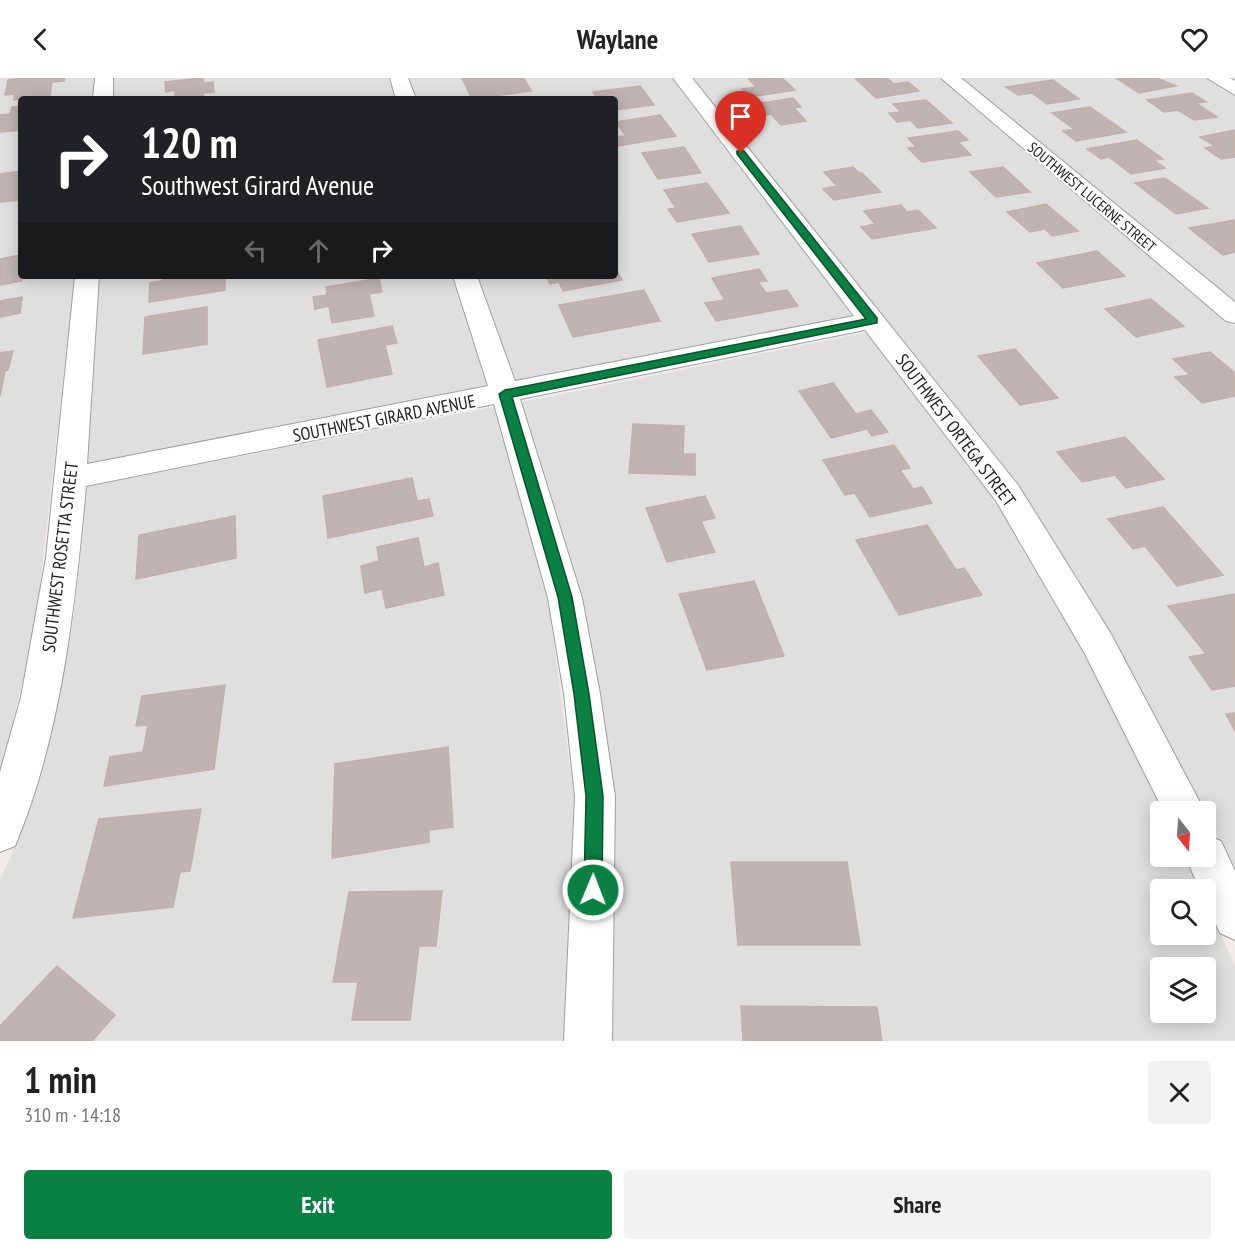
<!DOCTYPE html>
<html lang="en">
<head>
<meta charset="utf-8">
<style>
  :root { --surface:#fff; --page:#f2f2f2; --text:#222; --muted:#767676; --accent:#0b8043 }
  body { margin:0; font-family:"PT Sans Narrow",sans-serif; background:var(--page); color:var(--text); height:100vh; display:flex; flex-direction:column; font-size:22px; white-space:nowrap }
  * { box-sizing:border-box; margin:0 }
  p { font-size:20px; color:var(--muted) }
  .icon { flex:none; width:33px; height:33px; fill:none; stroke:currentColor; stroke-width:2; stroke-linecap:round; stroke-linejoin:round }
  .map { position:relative; height:963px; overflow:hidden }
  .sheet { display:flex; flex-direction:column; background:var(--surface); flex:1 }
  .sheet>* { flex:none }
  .hud { position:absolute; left:18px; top:18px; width:600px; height:183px; border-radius:6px; box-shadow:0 3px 15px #0003; background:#202124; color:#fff; overflow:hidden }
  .needle { width:39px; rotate:163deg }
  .controls { position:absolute; left:1150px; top:723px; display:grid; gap:12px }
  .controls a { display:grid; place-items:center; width:66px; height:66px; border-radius:6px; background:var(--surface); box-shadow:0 3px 15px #0003; font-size:30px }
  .pin { position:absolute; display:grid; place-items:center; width:51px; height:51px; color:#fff; margin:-62px -26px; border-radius:50% 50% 50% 0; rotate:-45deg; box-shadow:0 0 6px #0007 }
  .pin .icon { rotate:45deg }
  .me { position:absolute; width:66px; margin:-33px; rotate:1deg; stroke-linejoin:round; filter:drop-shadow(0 0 4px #0008) }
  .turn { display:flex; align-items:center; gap:21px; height:126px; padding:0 24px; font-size:27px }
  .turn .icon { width:78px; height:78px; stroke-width:2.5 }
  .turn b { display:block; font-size:42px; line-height:51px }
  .lanes { display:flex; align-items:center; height:57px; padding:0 24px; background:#0003; justify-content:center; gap:30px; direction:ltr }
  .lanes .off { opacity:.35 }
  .round { display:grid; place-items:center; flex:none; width:63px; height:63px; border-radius:6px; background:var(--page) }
  .overview { display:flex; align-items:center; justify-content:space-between; height:102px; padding:0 24px }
  h1 { font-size:36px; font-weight:600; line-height:45px }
  .primary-button { display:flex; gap:12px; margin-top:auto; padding:12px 24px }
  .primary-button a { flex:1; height:69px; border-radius:6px; background:var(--accent); color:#fff; font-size:24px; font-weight:600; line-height:69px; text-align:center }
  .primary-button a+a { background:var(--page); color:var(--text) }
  header { display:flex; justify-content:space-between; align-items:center; height:78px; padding:0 24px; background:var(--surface); font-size:27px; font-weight:600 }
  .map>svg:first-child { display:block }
  .residential { fill:#e0dfdf; fill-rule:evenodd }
  .building { fill:#bfb4b2; stroke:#c3afac; stroke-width:1.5 }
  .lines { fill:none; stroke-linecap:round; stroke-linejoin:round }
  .minor-casing { stroke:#9f9f9f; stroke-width:2 }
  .minor { fill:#fff; fill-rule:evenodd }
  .route { fill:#0b8043; stroke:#07532c; stroke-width:1.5 }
  .labels { text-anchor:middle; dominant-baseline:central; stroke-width:4.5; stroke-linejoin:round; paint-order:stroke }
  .far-street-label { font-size:15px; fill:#222; stroke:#fff }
  .street-label { font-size:18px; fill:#222; stroke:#fff }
</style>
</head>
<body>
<header><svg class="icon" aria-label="back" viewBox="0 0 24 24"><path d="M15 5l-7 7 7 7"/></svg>Waylane<svg class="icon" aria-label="heart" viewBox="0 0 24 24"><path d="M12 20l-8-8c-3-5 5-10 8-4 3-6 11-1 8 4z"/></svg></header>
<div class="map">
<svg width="1235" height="963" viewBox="0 0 1235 963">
  <rect width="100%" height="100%" fill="#f1ece9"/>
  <path class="residential" d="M 0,0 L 95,0 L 93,21 L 21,21 L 21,198 L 75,198 L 35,552 L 0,697 Z
    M 114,0 L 389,0 L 396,21 L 113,21 Z
    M 409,0 L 672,0 L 855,237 L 516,304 L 478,198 L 615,198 L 615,21 L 416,21 Z
    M 692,0 L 940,0 L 1235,249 L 1235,795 L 1197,717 L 1116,566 L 1022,414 Z
    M 959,0 L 1207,0 L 1235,17 L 1235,226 Z
    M 100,198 L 452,198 L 488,309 L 87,385 Z
    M 868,254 L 993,418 L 1081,568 L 1165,733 L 1161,734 L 1161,778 L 1185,779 L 1200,811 L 1161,812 L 1161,856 L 1206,856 L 1206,824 L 1235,888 L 1235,963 L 613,963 L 615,719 L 600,614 L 582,516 L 522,324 ZM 1161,890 L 1206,890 L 1206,934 L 1161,934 Z
    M 494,329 L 548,522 L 574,718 L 565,963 L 0,963 L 0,801 L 10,781 L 41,696 L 60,615 L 73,544 L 86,409 Z"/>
  <path class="building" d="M 24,0 L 65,0 L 64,3 L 52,4 L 50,18 L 14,22 L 15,16 L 5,17 L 8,2 Z
    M 203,0 L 203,5 L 213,4 L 214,14 L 203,15 L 204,20 L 175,21 L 175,12 L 166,14 L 165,4 Z
    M 462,0 L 524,0 L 531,13 L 472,21 Z
    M 748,0 L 782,0 L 795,12 L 750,19 L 742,11 L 756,9 Z
    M 855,0 L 887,0 L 894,6 L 908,4 L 919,13 L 876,20 Z
    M 1116,0 L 1157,0 L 1176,8 L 1139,15 Z
    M 1053,2 L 1079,21 L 1047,26 L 1032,15 L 1018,17 L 1006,9 Z
    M 640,8 L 654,27 L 615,32 L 615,21 L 597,21 L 593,14 Z
    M 1192,15 L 1206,24 L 1196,25 L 1217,39 L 1194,42 L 1178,32 L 1164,34 L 1147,22 Z
    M 793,20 L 801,29 L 794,30 L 806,43 L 781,47 L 771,36 L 765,37 L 755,26 Z
    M 926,22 L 952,45 L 918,50 L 910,42 L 897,44 L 889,35 L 901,34 L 893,26 Z
    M 21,28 L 21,52 L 0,54 L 0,37 L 10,36 L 12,29 Z
    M 1090,29 L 1126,54 L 1076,63 L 1063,53 L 1074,51 L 1052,35 Z
    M 660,37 L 676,58 L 618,68 L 615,63 L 615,59 L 626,58 L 616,44 Z
    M 1235,52 L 1235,79 L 1221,81 L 1205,70 L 1215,68 L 1200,59 Z
    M 958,53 L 968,62 L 958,64 L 971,77 L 922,84 L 908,70 L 916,69 L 908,60 Z
    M 1137,62 L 1163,81 L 1154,82 L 1165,90 L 1131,96 L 1109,79 L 1101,81 L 1087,71 Z
    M 684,69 L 701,95 L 658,101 L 642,75 Z
    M 853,89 L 859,95 L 862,95 L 881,114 L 834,122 L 823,111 L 837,108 L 824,94 Z
    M 1003,89 L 1030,114 L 996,119 L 970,94 Z
    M 21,93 L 21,122 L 0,124 L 0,96 Z
    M 1165,100 L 1208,130 L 1176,136 L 1135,105 Z
    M 707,105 L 729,135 L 677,144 L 668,131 L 676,130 L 664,112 Z
    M 1046,126 L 1078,153 L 1052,158 L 1045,151 L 1030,154 L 1007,134 Z
    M 901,127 L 907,134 L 918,132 L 936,150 L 872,161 L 861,149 L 875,146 L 864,133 Z
    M 1235,142 L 1235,174 L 1223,177 L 1189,150 Z
    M 740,148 L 759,176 L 709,184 L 692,156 Z
    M 1097,173 L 1125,198 L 1063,210 L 1037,185 Z
    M 21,177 L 22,203 L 0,207 L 0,181 Z
    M 615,190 L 622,202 L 563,213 L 559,204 L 550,206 L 546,198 L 615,198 Z
    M 759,191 L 767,203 L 758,204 L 766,215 L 787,212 L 798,228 L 716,243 L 705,225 L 725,222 L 712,200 Z
    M 163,198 L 225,199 L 225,212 L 149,224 L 150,205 L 162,203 Z
    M 379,200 L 382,214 L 369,216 L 374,238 L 332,245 L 329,228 L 315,231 L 313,219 L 327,217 L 326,209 Z
    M 644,212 L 660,243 L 573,259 L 559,227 Z
    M 22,219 L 20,235 L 0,239 L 0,223 Z
    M 1151,221 L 1184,248 L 1136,259 L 1105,231 Z
    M 207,229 L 207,266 L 143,276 L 145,239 Z
    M 392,248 L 397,265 L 385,267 L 392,296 L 327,309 L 318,262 Z
    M 1015,271 L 1058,320 L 1020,327 L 978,278 Z
    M 13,273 L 8,292 L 5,293 L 0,318 L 0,275 Z
    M 1210,274 L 1235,295 L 1235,318 L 1202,325 L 1175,299 L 1190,297 L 1173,281 Z
    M 833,305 L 856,336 L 871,332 L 888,354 L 872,358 L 867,351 L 831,360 L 799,313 Z
    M 633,346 L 684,348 L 683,376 L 695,376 L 695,397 L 629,395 Z
    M 1125,359 L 1164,401 L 1126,410 L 1115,397 L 1082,404 L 1057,374 Z
    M 894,367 L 910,390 L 900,392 L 913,411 L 922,409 L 932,425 L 870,439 L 855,415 L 845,417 L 823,382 Z
    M 412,400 L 417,423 L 429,421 L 433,438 L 328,460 L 323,418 Z
    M 705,418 L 715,440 L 701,443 L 715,474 L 667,484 L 646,430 Z
    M 1163,429 L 1223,497 L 1177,508 L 1145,468 L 1133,471 L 1108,441 Z
    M 235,438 L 236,480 L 136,501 L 139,457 Z
    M 927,447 L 956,492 L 964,490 L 982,517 L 899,537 L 856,462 Z
    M 418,460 L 424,489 L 438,485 L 444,517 L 386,530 L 382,511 L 365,515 L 361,488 L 379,483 L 377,469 Z
    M 754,503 L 784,578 L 707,592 L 679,516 Z
    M 1235,516 L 1235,608 L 1212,612 L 1189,579 L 1206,576 L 1168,528 Z
    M 225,607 L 214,691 L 104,708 L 110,679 L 143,674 L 148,647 L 136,648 L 142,618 Z
    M 1235,635 L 1235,653 L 1226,636 Z
    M 448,669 L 453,749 L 429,752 L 429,764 L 332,780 L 335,686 Z
    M 201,731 L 190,793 L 180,794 L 173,829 L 73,840 L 99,741 Z
    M 731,784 L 847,784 L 860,867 L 738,867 Z
    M 442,813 L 436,868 L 419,868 L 410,942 L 352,942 L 358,904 L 333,904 L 349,814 Z
    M 57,888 L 115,937 L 92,963 L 0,963 L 0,948 Z
    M 741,928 L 877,929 L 882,963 L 743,963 Z"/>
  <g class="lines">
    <defs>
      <path id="minor" d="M 95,0 L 113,0 L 113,21 L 93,21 Z
        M 390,0 L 408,0 L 416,21 L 396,21 Z
        M 673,0 L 692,0 L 1018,407 L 1111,556 L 1205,734 L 1164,734 L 1085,576 L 996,423 L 865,252 L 520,321 L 582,520 L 600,616 L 615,718 L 612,963 L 564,963 L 575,718 L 564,616 L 548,520 L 494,326 L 86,408 C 75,528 62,656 15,768 L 0,774 L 0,694 L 21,619 L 46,480 L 75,198 L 99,198 L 87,386 L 488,308 L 453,198 L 477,198 L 515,303 L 854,238 Z
        M 941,0 L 961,0 L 1235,224 L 1235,245 L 1226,243 Z
        M 1207,0 L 1230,0 L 1235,3 L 1235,17 Z
        M 1206,757 L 1221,763 L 1235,793 L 1235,862 L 1220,855 L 1206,825 L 1206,812 L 1200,812 L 1185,778 L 1206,778 Z"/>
    </defs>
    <use href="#minor" class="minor-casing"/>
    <use href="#minor" class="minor"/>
  </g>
  <path class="route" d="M 737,73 L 744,73 L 877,240 L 877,245 L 512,319 L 572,519 L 589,616 L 603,718 L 602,812 L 600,818 L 593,821 L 587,818 L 584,812 L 586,718 L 574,616 L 558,519 L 499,316 L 505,312 L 866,241 L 737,76 Z"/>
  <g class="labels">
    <g class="far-street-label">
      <text transform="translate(1092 119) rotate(40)">SOUTHWEST LUCERNE STREET</text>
    </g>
    <g class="street-label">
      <text transform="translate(384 340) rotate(-11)">SOUTHWEST GIRARD AVENUE</text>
      <text transform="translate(956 352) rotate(53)">SOUTHWEST ORTEGA STREET</text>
      <text transform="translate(60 479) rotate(-83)">SOUTHWEST ROSETTA STREET</text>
    </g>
  </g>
</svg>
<div class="controls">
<a><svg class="needle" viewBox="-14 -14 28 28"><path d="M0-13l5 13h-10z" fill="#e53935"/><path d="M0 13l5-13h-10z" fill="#767676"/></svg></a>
<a><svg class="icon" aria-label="search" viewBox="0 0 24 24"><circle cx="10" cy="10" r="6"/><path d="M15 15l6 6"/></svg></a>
<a><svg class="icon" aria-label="layers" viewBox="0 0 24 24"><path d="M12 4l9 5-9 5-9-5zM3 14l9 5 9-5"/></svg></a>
</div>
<div class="pin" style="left:741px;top:75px;background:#d93025"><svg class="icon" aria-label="arrive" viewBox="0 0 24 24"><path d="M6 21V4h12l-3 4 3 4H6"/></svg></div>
<svg class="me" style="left:593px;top:812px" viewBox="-20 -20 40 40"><circle r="17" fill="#0b8043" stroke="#fff" stroke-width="3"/><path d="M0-11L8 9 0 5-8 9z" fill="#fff"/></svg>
<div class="hud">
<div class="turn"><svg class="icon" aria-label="right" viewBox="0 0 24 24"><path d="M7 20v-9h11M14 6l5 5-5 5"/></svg><div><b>120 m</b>Southwest Girard Avenue</div></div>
<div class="lanes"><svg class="icon off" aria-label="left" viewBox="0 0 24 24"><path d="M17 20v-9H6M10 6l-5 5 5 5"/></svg><svg class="icon off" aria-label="ahead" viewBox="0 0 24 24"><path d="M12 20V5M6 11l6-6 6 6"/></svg><svg class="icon" aria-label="right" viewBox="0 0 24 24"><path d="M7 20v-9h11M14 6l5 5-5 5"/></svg></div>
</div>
</div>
<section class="sheet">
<div class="overview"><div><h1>1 min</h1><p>310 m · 14:18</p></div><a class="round"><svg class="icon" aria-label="close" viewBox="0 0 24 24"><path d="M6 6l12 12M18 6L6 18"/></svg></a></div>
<div class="primary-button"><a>Exit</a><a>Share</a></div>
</section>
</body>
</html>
